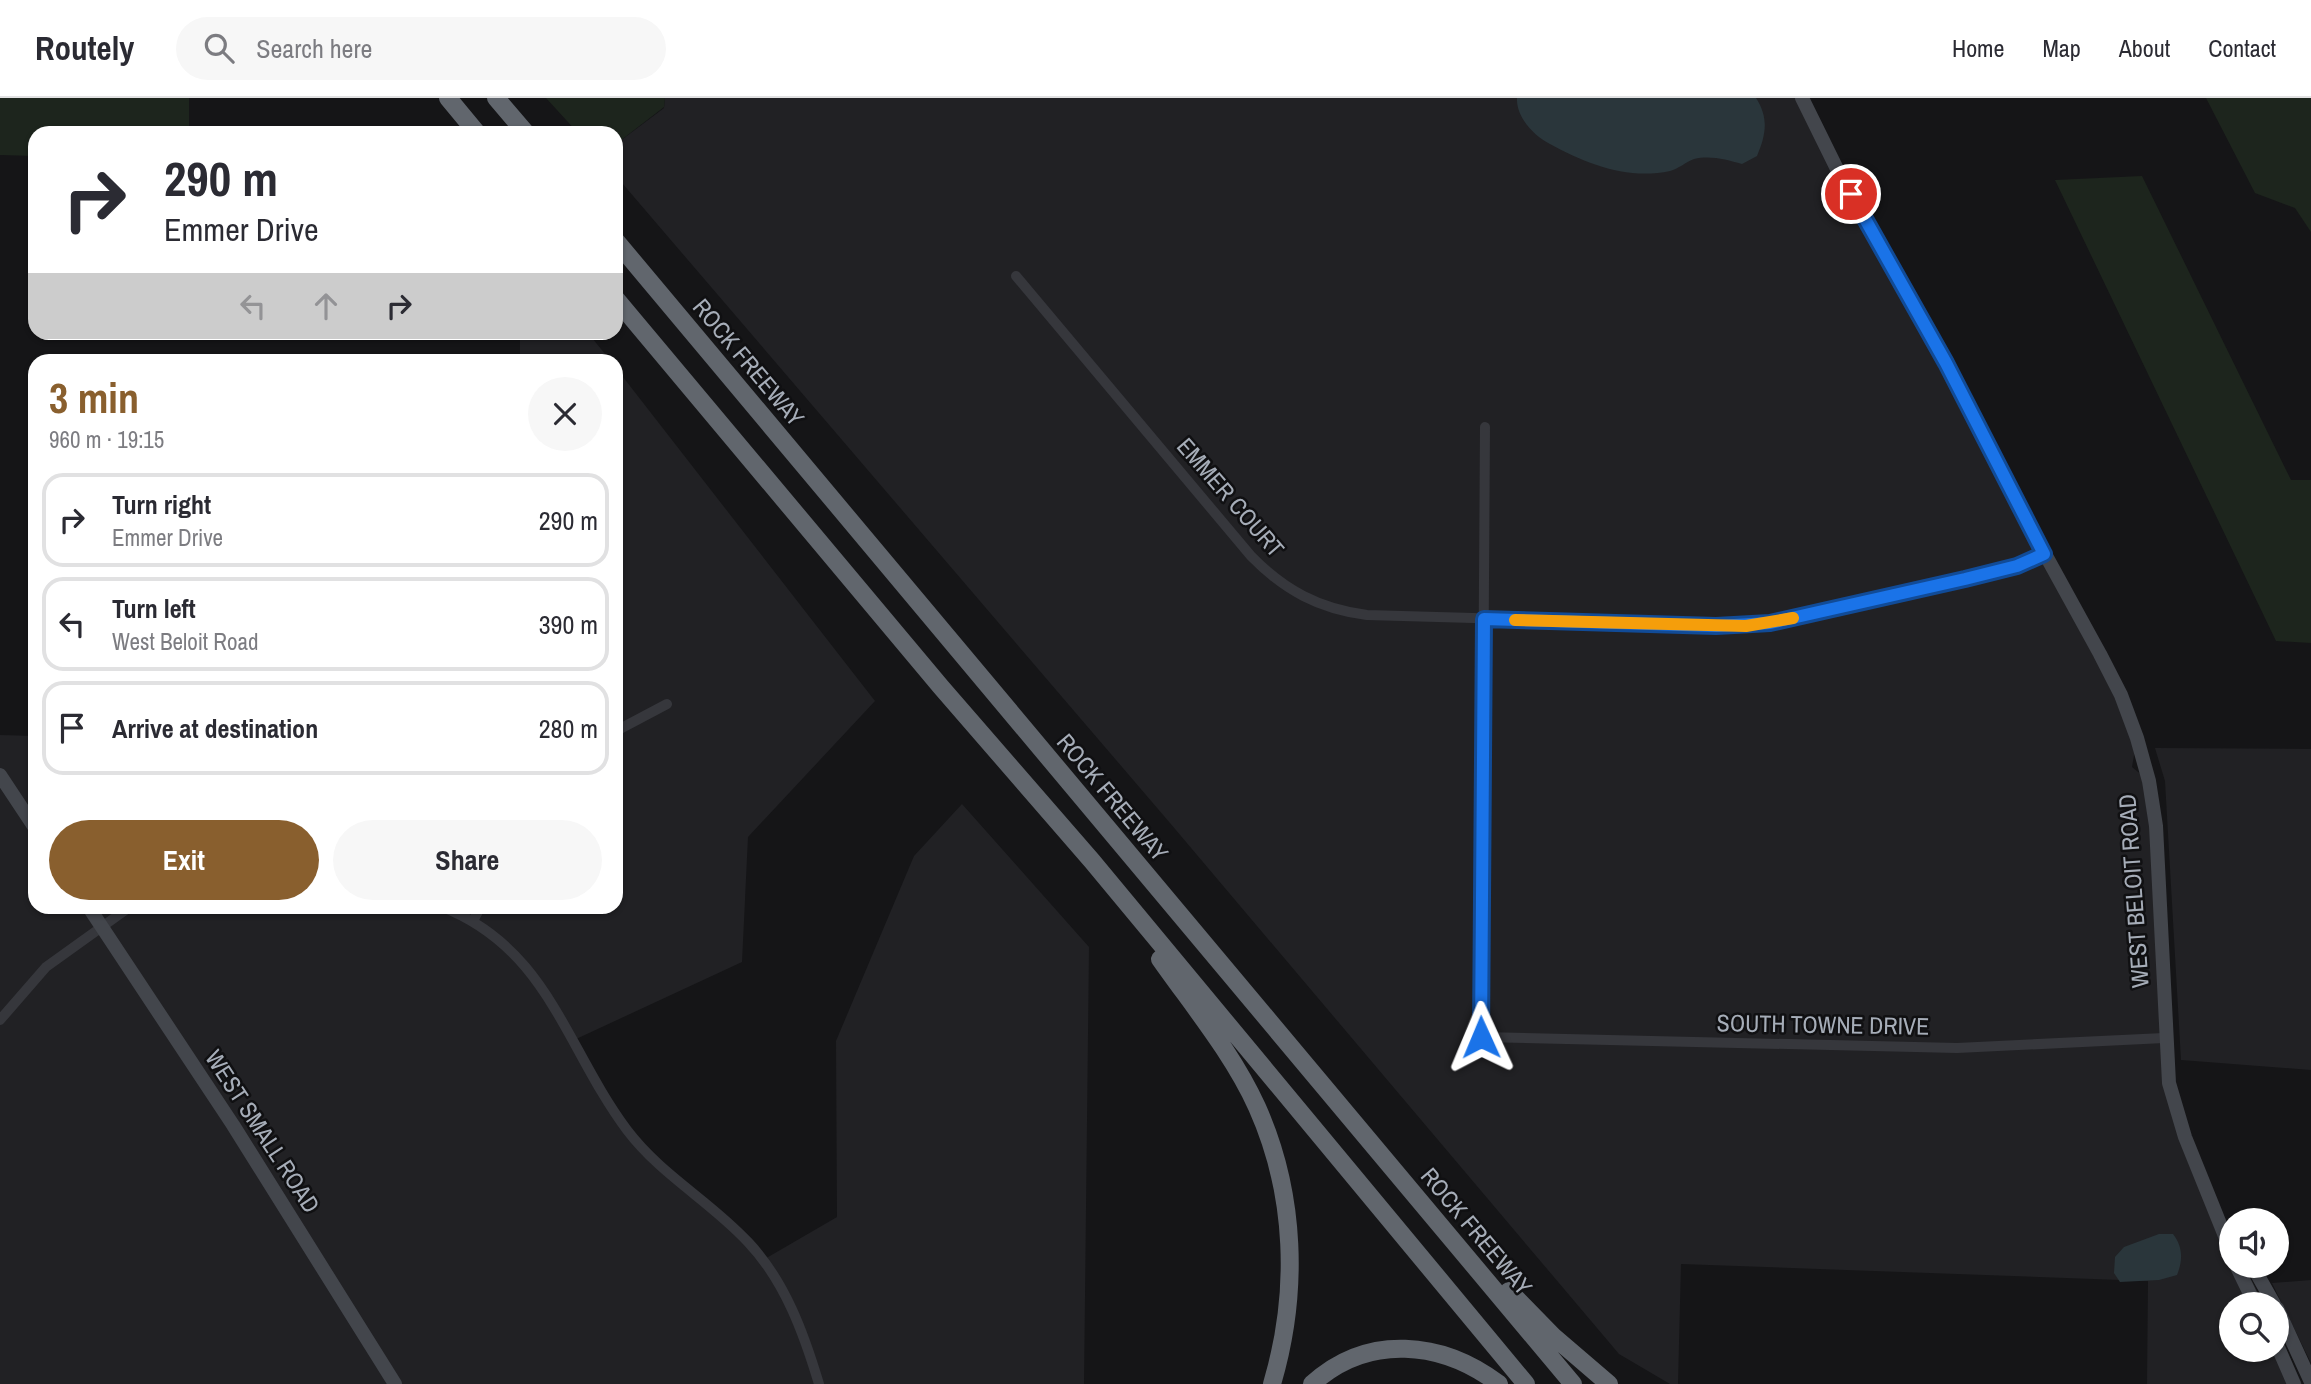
<!DOCTYPE html>
<html lang="en">
<head>
<meta charset="utf-8">
<style>
  :root { --surface:#fff; --page:#f7f7f7; --text:#2b2b33; --muted:#7c7c81; --line:#e1e1e2; --accent:#895f2e }
  body { margin:0; font-family:"Archivo Narrow",sans-serif; background:var(--page); color:var(--text); height:100vh; display:flex; flex-direction:column; font-size:26px; white-space:nowrap }
  * { box-sizing:border-box; margin:0 }
  p { font-size:23px; color:var(--muted) }
  .icon { flex:none; width:38px; height:38px; fill:none; stroke:currentColor; stroke-width:2; stroke-linecap:round; stroke-linejoin:round }
  .map { position:relative; flex:1; overflow:hidden }
  .drawer { position:absolute; left:28px; top:256px; width:595px; height:560px; display:flex; flex-direction:column; background:var(--surface); border-radius:21px; box-shadow:0 2px 5px #0004 }
  .drawer>* { flex:none }
  .hud { position:absolute; left:28px; top:28px; width:595px; height:214px; border-radius:21px; box-shadow:0 2px 5px #0004; background:#fff; color:var(--text); overflow:hidden }
  .tools { position:absolute; left:2219px; top:1110px; display:grid; gap:14px }
  .tools a { display:grid; place-items:center; width:70px; height:70px; border-radius:50%; background:var(--surface); box-shadow:0 2px 5px #0004; font-size:35px }
  .pin { position:absolute; display:grid; place-items:center; width:60px; height:60px; color:#fff; margin:-30px; border:4px solid #fff; border-radius:50%; box-shadow:0 2px 7px #0007 }
  .me { position:absolute; width:77px; margin:-38px; rotate:359deg; stroke-linejoin:round; filter:drop-shadow(0 0 5px #0008) }
  .turn { display:flex; align-items:center; gap:24px; height:147px; padding:0 21px; font-size:32px }
  .turn .icon { width:91px; height:91px; stroke-width:2.5 }
  .turn b { display:block; font-size:49px; line-height:60px }
  .lanes { display:flex; align-items:center; height:66px; padding:0 21px; background:#0003; justify-content:center; gap:35px; direction:ltr }
  .lanes .off { opacity:.35 }
  .round { display:grid; place-items:center; flex:none; width:74px; height:74px; border-radius:37px; background:var(--page) }
  .summary { display:flex; align-items:center; justify-content:space-between; height:119px; padding:0 21px }
  h1 { font-size:42px; font-weight:700; line-height:52px; color:var(--accent) }
  .cta { display:flex; gap:14px; margin-top:auto; padding:14px 21px }
  .cta a { flex:1; height:80px; border-radius:42px; background:var(--accent); color:#fff; font-size:28px; font-weight:700; line-height:80px; text-align:center }
  .cta a+a { background:var(--page); color:var(--text) }
  ul { padding:0; list-style:none }
  li { display:flex; align-items:center; gap:21px; height:94px; margin:0 14px 10px; padding:0 7px; border:4px solid var(--line); border-radius:21px }
  li div { flex:1 }
  li b { display:block; font-size:26px }
  li em { font-style:normal }
  header { display:flex; align-items:center; gap:42px; box-sizing:border-box; height:98px; padding:0 35px; background:var(--surface); border-bottom:2px solid var(--line) }
  header strong { font-size:33px }
  nav { display:flex; gap:38px; margin-inline-start:auto; font-size:24px }
  .search { width:490px; height:63px; background:var(--page); display:flex; align-items:center; gap:18px; box-sizing:border-box; padding:0 24px; border-radius:38px; color:var(--muted); font-size:26px }
  .map>svg:first-child { display:block }
  .built { fill:#212124 }
  .green { fill:#1d251d }
  .water { fill:#2a363b }
  .lines { fill:none; stroke-linecap:round; stroke-linejoin:round }
  .street { stroke:#36373c; stroke-width:10 }
  .secondary { stroke:#43464c; stroke-width:14 }
  .highway { stroke:#61666d; stroke-width:18 }
  .route-casing { stroke:#114b97; stroke-width:18 }
  .route { stroke:#1a73e8; stroke-width:12 }
  .slow { stroke:#f59e0b; stroke-width:12 }
  .labels { text-anchor:middle; dominant-baseline:central; stroke-width:5; stroke-linejoin:round; paint-order:stroke }
  .street-label { font-size:24px; fill:#a6adb8; stroke:#101012 }
</style>
</head>
<body>
<header>
<strong>Routely</strong>
<div class="search"><svg class="icon" aria-label="search" viewBox="0 0 24 24"><circle cx="10" cy="10" r="6"/><path d="M15 15l6 6"/></svg>Search here</div>
<nav><a>Home</a><a>Map</a><a>About</a><a>Contact</a></nav>
</header>
<div class="map">
<svg width="2311" height="1286" viewBox="0 0 2311 1286">
  <rect width="100%" height="100%" fill="#151517"/>
  <path class="built" d="M 665,0 L 1802,0 L 2137,640 L 2132,669 L 2149,683 L 2169,985 L 2231,1142 L 2231,1167 L 2244,1167 L 2264,1206 L 2231,1206 L 2231,1251 L 2277,1251 L 2277,1230 L 2302,1286 L 2147,1286 L 2148,1183 L 1681,1166 L 1678,1286 L 1670,1286 L 1619,1256 L 1170,725 L 616,78 L 616,46 L 664,10 Z
    M 520,235 L 588,235 L 610,262 L 520,262 Z
    M 616,270 L 875,603 L 748,739 L 742,864 L 574,942 L 626,1030 L 763,1162 L 837,1119 L 836,943 L 914,758 L 962,706 L 1089,849 L 1084,1286 L 0,1286 L 0,637 L 35,638 L 35,808 L 616,808 Z
    M 2155,650 L 2311,651 L 2311,972 L 2181,962 L 2165,683 Z
    M 2311,1182 L 2311,1265 L 2272,1185 Z"/>
  <path class="green" d="M 0,0 L 189,0 L 189,35 L 35,35 L 35,58 L 0,57 Z
    M 546,0 L 665,0 L 664,9 L 616,46 L 616,35 L 578,35 Z
    M 2206,0 L 2311,0 L 2311,134 L 2295,110 L 2255,95 Z
    M 2142,78 L 2291,382 L 2311,382 L 2311,545 L 2276,543 L 2055,82 Z"/>
  <path class="water" d="M 1517,0 L 1756,0 C 1769,20 1766,37 1757,58 L 1742,66 C 1727,62 1711,57 1694,61 C 1686,64 1678,71 1670,73 C 1627,82 1587,66 1550,46 C 1534,38 1516,19 1517,0 Z
    M 2159,1136 L 2173,1136 C 2183,1149 2183,1162 2177,1177 L 2159,1182 L 2120,1184 L 2114,1175 L 2115,1159 L 2124,1149 Z"/>
  <g class="lines">
    <path class="street" d="M 1016,178 L 1251,458 C 1284,492 1319,511 1367,517 L 1746,528 L 1770,525 L 1965,481 L 2017,468 L 2044,456
      M 1485,329 L 1481,939 L 1957,950 L 2164,940
      M 616,633 L 667,606
      M 440,808 C 548,849 565,949 627,1032 C 661,1077 710,1103 748,1144 C 785,1183 804,1236 819,1286
      M 473,823 L 481,808
      M 0,922 L 46,869 L 131,808"/>
    <path class="secondary" d="M 1802,0 L 1839,75 L 1946,265 L 2011,394 L 2100,556 L 2121,597 L 2137,640 L 2149,683 L 2156,728 L 2169,985 L 2185,1039 L 2231,1153
      M 0,677 L 35,730
      M 88,808 L 233,1027 L 395,1286
      M 2236,1167 L 2255,1206
      M 2252,1167 L 2274,1206
      M 2277,1210 L 2311,1284
      M 2277,1247 L 2294,1286"/>
    <path class="highway" d="M 448,0 L 477,35
      M 496,0 L 526,35
      M 616,143 L 1573,1286
      M 616,201 L 941,589 L 1092,763 L 1526,1286
      M 1160,861 C 1193,908 1233,956 1257,1009 C 1296,1096 1299,1195 1272,1286
      M 1509,1193 L 1553,1238 L 1609,1286
      M 1312,1286 C 1368,1235 1442,1243 1499,1286"/>
  </g>
  <g class="lines">
    <defs>
      <path id="route" d="M 1481,939 L 1484,521 L 1716,528 L 1770,525 L 1965,481 L 2017,468 L 2044,456 L 1946,265 L 1851,96"/>
    </defs>
    <use href="#route" class="route-casing"/>
    <use href="#route" class="route"/>
    <path class="slow" d="M 1515,522 L 1746,528 L 1793,520"/>
  </g>
  <g class="labels">
    <g class="street-label">
      <text transform="translate(749 264) rotate(50)">ROCK FREEWAY</text>
      <text transform="translate(1231 399) rotate(49)">EMMER COURT</text>
      <text transform="translate(1113 699) rotate(50)">ROCK FREEWAY</text>
      <text transform="translate(2133 793) rotate(-94)">WEST BELOIT ROAD</text>
      <text transform="translate(1823 926) rotate(1)">SOUTH TOWNE DRIVE</text>
      <text transform="translate(263 1033) rotate(57)">WEST SMALL ROAD</text>
      <text transform="translate(1477 1133) rotate(50)">ROCK FREEWAY</text>
    </g>
  </g>
</svg>
<div class="tools">
<a><svg class="icon" aria-label="sound" viewBox="0 0 24 24"><path d="M4 9h4l5-4v14l-5-4H4zM17 9q2 3 0 6"/></svg></a>
<a><svg class="icon" aria-label="search" viewBox="0 0 24 24"><circle cx="10" cy="10" r="6"/><path d="M15 15l6 6"/></svg></a>
</div>
<div class="pin" style="left:1851px;top:96px;background:#d93025"><svg class="icon" aria-label="arrive" viewBox="0 0 24 24"><path d="M6 21V4h12l-3 4 3 4H6"/></svg></div>
<svg class="me" style="left:1481px;top:939px" viewBox="-20 -20 40 40"><path d="M0-17L14 15 0 8-14 15z" fill="#1a73e8" stroke="#fff" stroke-width="4"/></svg>
<div class="hud">
<div class="turn"><svg class="icon" aria-label="right" viewBox="0 0 24 24"><path d="M7 20v-9h11M14 6l5 5-5 5"/></svg><div><b>290 m</b>Emmer Drive</div></div>
<div class="lanes"><svg class="icon off" aria-label="left" viewBox="0 0 24 24"><path d="M17 20v-9H6M10 6l-5 5 5 5"/></svg><svg class="icon off" aria-label="ahead" viewBox="0 0 24 24"><path d="M12 20V5M6 11l6-6 6 6"/></svg><svg class="icon" aria-label="right" viewBox="0 0 24 24"><path d="M7 20v-9h11M14 6l5 5-5 5"/></svg></div>
</div>
<section class="drawer">
<div class="summary"><div><h1>3 min</h1><p>960 m · 19:15</p></div><a class="round"><svg class="icon" aria-label="close" viewBox="0 0 24 24"><path d="M6 6l12 12M18 6L6 18"/></svg></a></div>
<ul>
<li><svg class="icon" aria-label="right" viewBox="0 0 24 24"><path d="M7 20v-9h11M14 6l5 5-5 5"/></svg><div><b>Turn right</b><p>Emmer Drive</p></div><em>290 m</em></li>
<li><svg class="icon" aria-label="left" viewBox="0 0 24 24"><path d="M17 20v-9H6M10 6l-5 5 5 5"/></svg><div><b>Turn left</b><p>West Beloit Road</p></div><em>390 m</em></li>
<li><svg class="icon" aria-label="arrive" viewBox="0 0 24 24"><path d="M6 21V4h12l-3 4 3 4H6"/></svg><div><b>Arrive at destination</b></div><em>280 m</em></li>
</ul>
<div class="cta"><a>Exit</a><a>Share</a></div>
</section>
</div>
</body>
</html>
